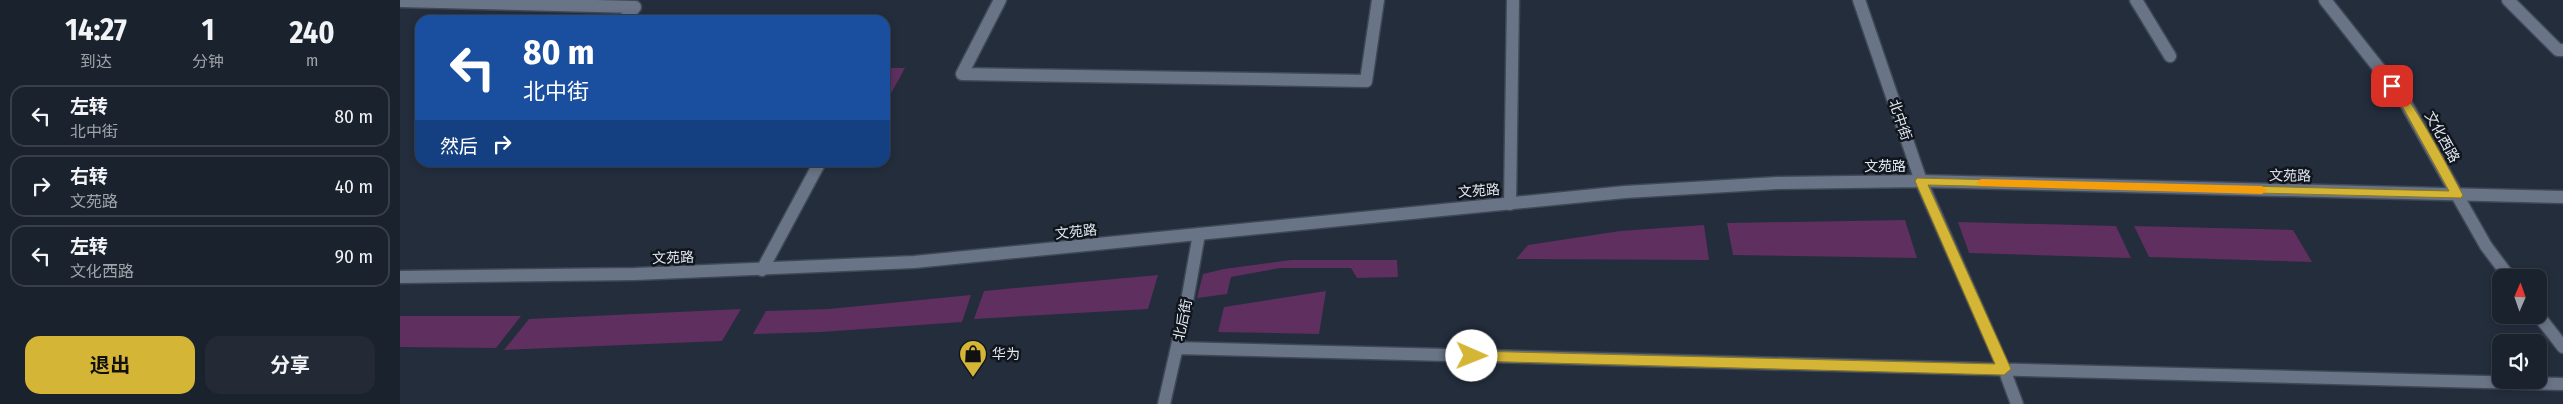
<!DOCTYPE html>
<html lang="zh">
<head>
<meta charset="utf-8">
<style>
  :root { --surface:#1a222d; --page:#232a35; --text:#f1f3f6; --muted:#9fa4aa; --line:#383f49; --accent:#d5b535 }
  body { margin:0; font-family:"Fira Sans Condensed","Noto Sans SC",sans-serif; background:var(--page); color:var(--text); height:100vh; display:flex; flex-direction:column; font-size:19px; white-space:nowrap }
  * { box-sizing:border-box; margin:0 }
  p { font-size:16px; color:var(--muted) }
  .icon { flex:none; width:28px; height:28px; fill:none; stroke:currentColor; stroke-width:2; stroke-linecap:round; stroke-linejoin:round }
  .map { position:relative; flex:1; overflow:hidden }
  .side { display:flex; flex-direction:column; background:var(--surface); width:400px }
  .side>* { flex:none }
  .banner { position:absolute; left:15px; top:15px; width:475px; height:152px; border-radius:15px; box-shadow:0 2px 8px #0003,0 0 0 1px var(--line); background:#1a4fa0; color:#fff; overflow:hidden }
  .needle { width:32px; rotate:2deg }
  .buttons { position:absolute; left:2092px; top:269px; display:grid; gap:10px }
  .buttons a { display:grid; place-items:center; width:55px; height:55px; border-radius:10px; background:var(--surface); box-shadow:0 2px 8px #0003,0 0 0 1px var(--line); font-size:25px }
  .pin { position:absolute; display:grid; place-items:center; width:42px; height:42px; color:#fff; margin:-21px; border-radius:10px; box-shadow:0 2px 8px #0006 }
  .me { position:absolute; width:55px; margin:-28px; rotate:91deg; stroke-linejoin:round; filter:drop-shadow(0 0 4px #0008) }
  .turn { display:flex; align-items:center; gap:18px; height:105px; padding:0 25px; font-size:22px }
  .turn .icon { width:65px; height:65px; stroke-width:2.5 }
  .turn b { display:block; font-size:35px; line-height:42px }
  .then { display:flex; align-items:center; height:48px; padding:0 25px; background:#0003; gap:10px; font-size:19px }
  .eta { display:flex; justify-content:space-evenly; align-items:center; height:85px; text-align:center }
  .eta b { font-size:30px; font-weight:700; line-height:35px }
  .button { display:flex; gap:10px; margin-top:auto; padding:10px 25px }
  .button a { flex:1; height:58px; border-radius:15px; background:var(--accent); color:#111; font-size:20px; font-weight:700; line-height:58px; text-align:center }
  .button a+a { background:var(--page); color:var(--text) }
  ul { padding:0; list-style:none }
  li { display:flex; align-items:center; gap:15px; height:62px; margin:0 10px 8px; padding:0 15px; border:2px solid var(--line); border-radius:15px }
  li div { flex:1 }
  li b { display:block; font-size:19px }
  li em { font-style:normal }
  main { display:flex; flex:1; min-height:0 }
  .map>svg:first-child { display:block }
  .green { fill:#5e2f5f }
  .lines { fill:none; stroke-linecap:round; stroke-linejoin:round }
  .service-casing { stroke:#3f4855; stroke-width:15 }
  .pedestrian-casing { stroke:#3f4855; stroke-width:15 }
  .minor-casing { stroke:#3f4855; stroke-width:15 }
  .tertiary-casing { stroke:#3f4855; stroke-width:15 }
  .secondary-casing { stroke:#3f4855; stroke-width:15 }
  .service { stroke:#697486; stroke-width:12 }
  .pedestrian { stroke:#697486; stroke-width:12 }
  .minor { stroke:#697486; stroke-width:12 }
  .tertiary { stroke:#697486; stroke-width:12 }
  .secondary { stroke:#697486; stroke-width:12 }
  .route { fill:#d5b535; stroke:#8a7622 }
  .slow { fill:#f59e0b }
  .labels { text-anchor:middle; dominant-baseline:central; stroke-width:5; stroke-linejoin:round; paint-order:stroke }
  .street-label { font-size:14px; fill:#e1e8f2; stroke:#11151c }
  .poi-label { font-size:14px; fill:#e1e8f2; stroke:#11151c; text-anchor:start }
</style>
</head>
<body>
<main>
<section class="side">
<div class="eta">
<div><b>14:27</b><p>到达</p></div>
<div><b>1</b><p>分钟</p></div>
<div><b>240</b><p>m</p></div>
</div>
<ul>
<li><svg class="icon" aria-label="left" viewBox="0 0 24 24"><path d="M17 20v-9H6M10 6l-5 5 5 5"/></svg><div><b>左转</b><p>北中街</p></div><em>80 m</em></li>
<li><svg class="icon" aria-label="right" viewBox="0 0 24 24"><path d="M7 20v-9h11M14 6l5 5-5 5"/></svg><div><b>右转</b><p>文苑路</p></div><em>40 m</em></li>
<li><svg class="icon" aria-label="left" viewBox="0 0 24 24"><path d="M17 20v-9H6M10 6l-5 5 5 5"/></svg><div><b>左转</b><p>文化西路</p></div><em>90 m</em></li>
</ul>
<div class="button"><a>退出</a><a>分享</a></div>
</section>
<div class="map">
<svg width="2163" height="404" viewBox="0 0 2163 404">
  <rect width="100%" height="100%" fill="#232d3c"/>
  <path class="green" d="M 485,68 L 505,68 L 485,104 Z
    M 1505,220 L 1517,258 L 1333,255 L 1327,223 Z
    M 1558,222 L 1716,226 L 1731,258 L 1569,253 Z
    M 1304,225 L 1309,260 L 1116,259 L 1128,245 L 1220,231 Z
    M 1734,226 L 1893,230 L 1912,262 L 1749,257 Z
    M 891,260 L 997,260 L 998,277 L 957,278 L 951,268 L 880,268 L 831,277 L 827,294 L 797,298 L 803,274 L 824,269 Z
    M 758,275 L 748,309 L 574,319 L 584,291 Z
    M 926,291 L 919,334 L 818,332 L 824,307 Z
    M 571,295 L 562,322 L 421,332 L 353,334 L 366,311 L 429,309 Z
    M 341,309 L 322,341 L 104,350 L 129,319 Z
    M 0,316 L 121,316 L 96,348 L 0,347 Z"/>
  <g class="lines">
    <defs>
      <path id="service" d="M 600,0 L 562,74 L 966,81 L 978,0
        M 1736,0 L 1770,56
        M 2108,0 L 2158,50 L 2163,50
        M 0,1 L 235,7 L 224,20
        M 362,270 L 420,162"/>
      <path id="pedestrian" d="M 2057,195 L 2086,246"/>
      <path id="minor" d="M 1459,0 L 1521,181 L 1604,369 L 1617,404
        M 1110,204 L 1113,0
        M 2086,246 L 2110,278
        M 2138,315 L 2163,347
        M 777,348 L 2163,384
        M 764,404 L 786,307 L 799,234"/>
      <path id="tertiary" d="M 1925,0 L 2004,100 L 2057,195"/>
      <path id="secondary" d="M 0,277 L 235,274 L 514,262 L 1225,192 L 1377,183 L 1521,181 L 2163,197"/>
    </defs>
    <use href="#service" class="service-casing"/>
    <use href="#pedestrian" class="pedestrian-casing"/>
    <use href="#minor" class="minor-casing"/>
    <use href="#tertiary" class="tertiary-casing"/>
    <use href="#secondary" class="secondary-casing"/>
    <use href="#service" class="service"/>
    <use href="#pedestrian" class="pedestrian"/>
    <use href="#minor" class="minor"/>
    <use href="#tertiary" class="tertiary"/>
    <use href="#secondary" class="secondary"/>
  </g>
  <path class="route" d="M 1992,83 C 2007,87 2053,177 2063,195 L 2061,198 L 1528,185 L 1611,369 L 1604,375 L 1072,361 L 1066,356 L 1072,351 L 1595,364 L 1515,181 L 1517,178 L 2049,191 L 2000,102 L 1987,86 Z"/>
  <path class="slow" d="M 1581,179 L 1862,186 L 1867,190 L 1862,194 L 1581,186 L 1576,183 Z"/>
  <defs>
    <symbol id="shop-pin" viewBox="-11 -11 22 30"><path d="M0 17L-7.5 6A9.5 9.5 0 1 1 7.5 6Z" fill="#d5b535" stroke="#11151c"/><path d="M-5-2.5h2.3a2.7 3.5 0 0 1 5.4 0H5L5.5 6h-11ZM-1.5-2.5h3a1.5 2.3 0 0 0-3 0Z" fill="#111"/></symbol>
  </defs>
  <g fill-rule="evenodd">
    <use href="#shop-pin" x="557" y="338" width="32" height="43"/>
  </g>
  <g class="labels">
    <g class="street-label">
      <text transform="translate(1500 120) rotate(71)">北中街</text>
      <text transform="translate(2042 137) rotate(61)">文化西路</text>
      <text x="1485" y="166">文苑路</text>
      <text transform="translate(1890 176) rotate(1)">文苑路</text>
      <text transform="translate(1079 191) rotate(-4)">文苑路</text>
      <text transform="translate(676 232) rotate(-6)">文苑路</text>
      <text transform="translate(273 258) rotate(-2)">文苑路</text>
      <text transform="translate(783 320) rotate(-78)">北后街</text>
    </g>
    <g class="poi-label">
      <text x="592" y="354">华为</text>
    </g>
  </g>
</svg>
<div class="buttons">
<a><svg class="needle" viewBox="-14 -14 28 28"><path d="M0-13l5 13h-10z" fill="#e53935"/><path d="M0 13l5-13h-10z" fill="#9fa4aa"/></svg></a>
<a><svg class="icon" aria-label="sound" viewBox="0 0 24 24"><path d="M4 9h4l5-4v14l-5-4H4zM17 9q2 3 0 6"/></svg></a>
</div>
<div class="pin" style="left:1992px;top:86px;background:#d93025"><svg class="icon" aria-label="arrive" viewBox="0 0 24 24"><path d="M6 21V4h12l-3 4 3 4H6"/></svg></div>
<svg class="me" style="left:1072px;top:356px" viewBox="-20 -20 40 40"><circle r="19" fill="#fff"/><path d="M0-13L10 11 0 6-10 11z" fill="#d5b535"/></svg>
<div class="banner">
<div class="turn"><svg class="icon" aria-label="left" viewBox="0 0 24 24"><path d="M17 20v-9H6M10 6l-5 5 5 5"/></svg><div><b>80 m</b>北中街</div></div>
<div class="then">然后<svg class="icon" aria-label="right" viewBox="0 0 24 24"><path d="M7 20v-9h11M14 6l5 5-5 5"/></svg></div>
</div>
</div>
</main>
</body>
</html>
